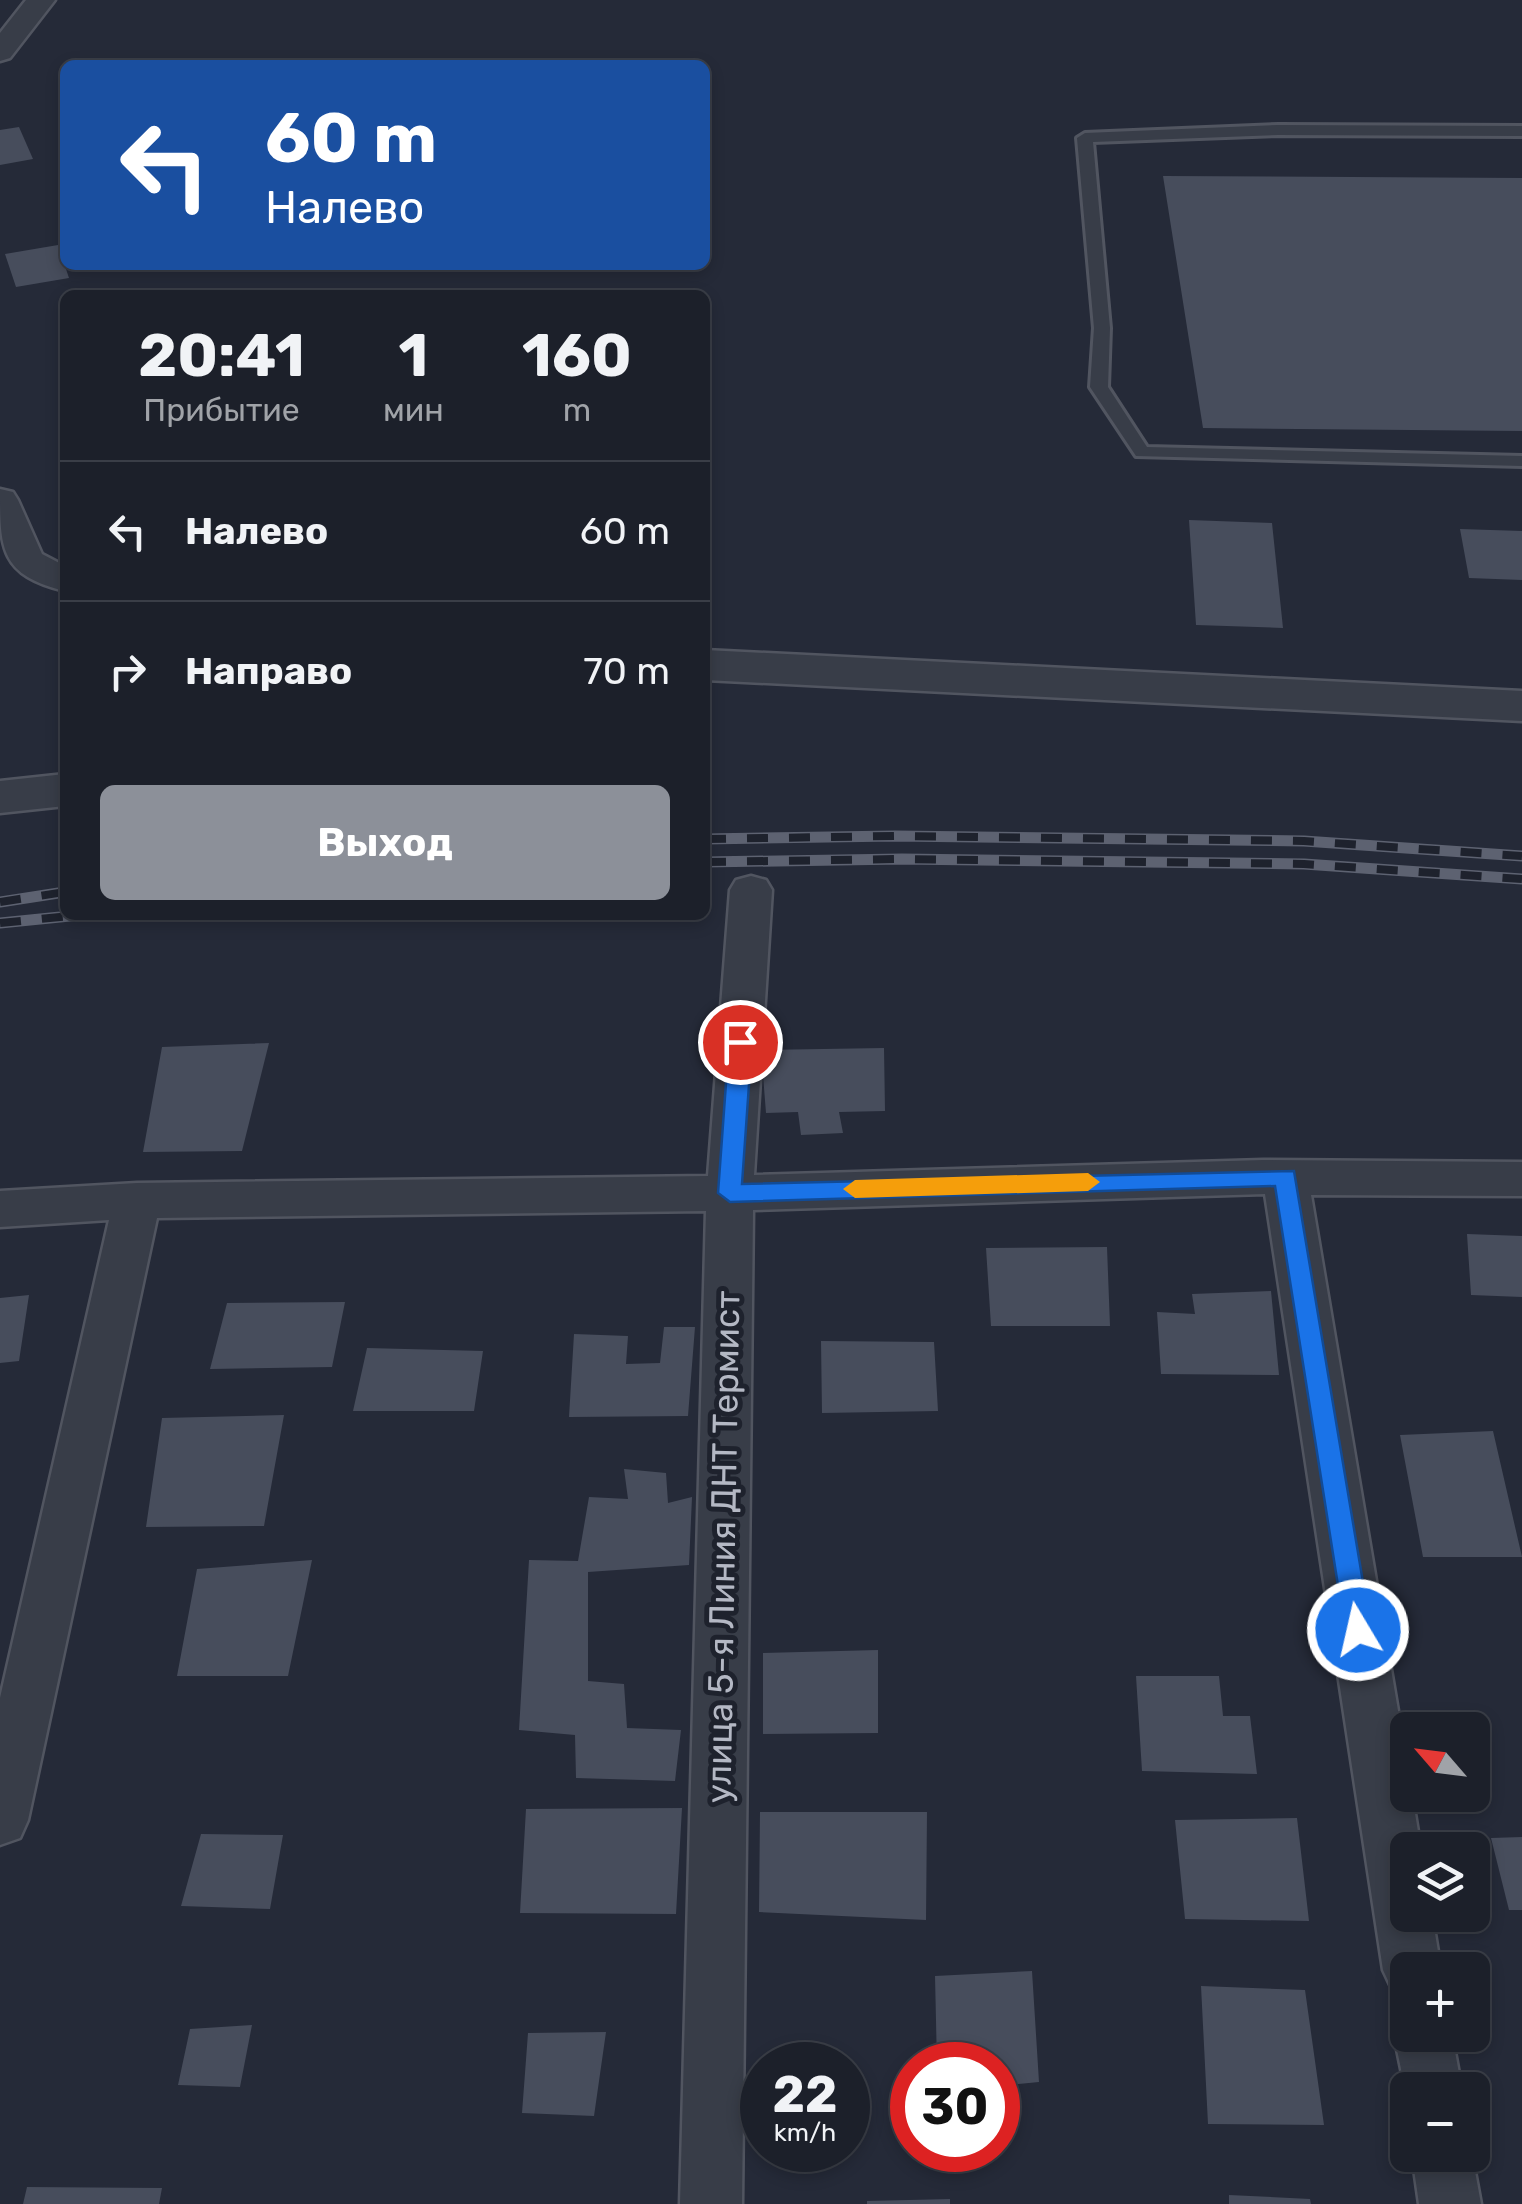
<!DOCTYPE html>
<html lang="ru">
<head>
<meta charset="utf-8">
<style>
  :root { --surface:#1c202a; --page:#292d36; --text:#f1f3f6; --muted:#a0a3a8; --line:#3a3e47; --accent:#8c9099 }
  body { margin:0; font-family:Rubik,sans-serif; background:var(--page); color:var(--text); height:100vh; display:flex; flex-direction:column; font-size:38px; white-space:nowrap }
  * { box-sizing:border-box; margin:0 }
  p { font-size:32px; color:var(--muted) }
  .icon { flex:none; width:55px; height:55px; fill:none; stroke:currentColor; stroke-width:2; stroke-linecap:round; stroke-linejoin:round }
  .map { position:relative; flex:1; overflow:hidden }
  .side { position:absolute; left:60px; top:290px; width:650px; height:630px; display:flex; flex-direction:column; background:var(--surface); border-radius:15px; box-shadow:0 5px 15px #0003,0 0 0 2px var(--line) }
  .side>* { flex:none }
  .banner { position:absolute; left:60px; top:60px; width:650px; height:210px; border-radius:15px; box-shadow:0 5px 15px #0003,0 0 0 2px var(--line); background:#1a4fa0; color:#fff; overflow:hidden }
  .needle { width:65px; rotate:298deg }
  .buttons { position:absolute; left:1390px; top:1712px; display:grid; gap:20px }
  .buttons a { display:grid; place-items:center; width:100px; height:100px; border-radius:15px; background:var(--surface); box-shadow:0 5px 15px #0003,0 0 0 2px var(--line); font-size:50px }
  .speed { position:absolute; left:740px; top:2042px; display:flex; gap:20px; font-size:50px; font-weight:700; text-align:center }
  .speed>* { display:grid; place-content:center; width:130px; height:130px; border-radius:50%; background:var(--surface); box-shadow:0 5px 15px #0003,0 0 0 2px var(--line); line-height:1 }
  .speed small { font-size:25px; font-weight:400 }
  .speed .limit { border:15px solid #d22; background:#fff; color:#111 }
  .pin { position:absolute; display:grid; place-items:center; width:85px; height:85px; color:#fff; margin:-42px; border:5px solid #fff; border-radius:50%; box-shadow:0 2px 10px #0007 }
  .me { position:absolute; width:110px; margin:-55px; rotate:351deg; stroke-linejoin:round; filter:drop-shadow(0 0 8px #0008) }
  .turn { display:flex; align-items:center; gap:35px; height:210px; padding:0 40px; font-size:45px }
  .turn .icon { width:130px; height:130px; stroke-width:2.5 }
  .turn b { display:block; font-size:70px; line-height:85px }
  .eta { display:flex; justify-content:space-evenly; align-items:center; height:170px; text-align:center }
  .eta b { font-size:60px; font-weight:700; line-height:70px }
  .button { display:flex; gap:20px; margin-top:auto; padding:20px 40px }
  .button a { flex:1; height:115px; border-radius:15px; background:var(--accent); color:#fff; font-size:40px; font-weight:700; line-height:115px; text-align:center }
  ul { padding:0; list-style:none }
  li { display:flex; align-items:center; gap:30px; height:140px; padding:0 40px; border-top:2px solid var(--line) }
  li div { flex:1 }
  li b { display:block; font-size:38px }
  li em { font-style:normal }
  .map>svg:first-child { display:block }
  .building { fill:#474d5c }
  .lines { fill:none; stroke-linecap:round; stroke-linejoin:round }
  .service-casing { stroke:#515560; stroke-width:6 }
  .minor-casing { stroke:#515560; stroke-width:5 }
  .tertiary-casing { stroke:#515560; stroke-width:5 }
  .service { fill:#383d48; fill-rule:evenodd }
  .minor { fill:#383d48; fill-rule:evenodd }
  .tertiary { fill:#383d48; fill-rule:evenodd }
  .rail-casing { stroke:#5d6271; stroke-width:11 }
  .rail { stroke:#1e222d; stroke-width:8; stroke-dasharray:21; stroke-linecap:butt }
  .route { fill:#1a73e8; stroke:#114b97; stroke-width:2.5 }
  .slow { fill:#f59e0b }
  .labels { text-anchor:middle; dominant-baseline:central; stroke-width:10; stroke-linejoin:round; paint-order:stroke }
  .street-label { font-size:35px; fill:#b4b8c4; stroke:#1e222d }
</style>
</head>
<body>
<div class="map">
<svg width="1522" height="2204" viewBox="0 0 1522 2204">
  <rect width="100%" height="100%" fill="#252a38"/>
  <path class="building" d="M 19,127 L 33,159 L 0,165 L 0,130 Z
    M 1163,176 L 1522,178 L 1522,431 L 1203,428 Z
    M 58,245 L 69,278 L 16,287 L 5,254 Z
    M 1189,520 L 1272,523 L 1283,628 L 1196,625 Z
    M 1460,529 L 1522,531 L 1522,580 L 1469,578 Z
    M 269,1043 L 242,1151 L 143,1152 L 162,1047 Z
    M 884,1048 L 885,1111 L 839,1112 L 843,1133 L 801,1135 L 798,1112 L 766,1113 L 761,1050 Z
    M 1467,1234 L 1522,1236 L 1522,1297 L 1471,1295 Z
    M 1107,1247 L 1110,1326 L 991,1326 L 986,1248 Z
    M 1271,1291 L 1279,1375 L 1161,1374 L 1157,1312 L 1195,1314 L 1192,1294 Z
    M 29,1295 L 19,1361 L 0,1363 L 0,1298 Z
    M 345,1302 L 332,1367 L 210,1369 L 227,1303 Z
    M 664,1327 L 695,1327 L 688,1416 L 569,1417 L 574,1334 L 628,1336 L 626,1364 L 660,1363 Z
    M 821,1341 L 934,1342 L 938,1411 L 822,1413 Z
    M 367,1348 L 483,1351 L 474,1411 L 353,1411 Z
    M 284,1415 L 264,1526 L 146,1527 L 162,1418 Z
    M 1493,1431 L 1522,1557 L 1423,1557 L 1400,1435 Z
    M 624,1469 L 666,1473 L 668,1503 L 692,1497 L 689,1565 L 588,1572 L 588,1681 L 624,1684 L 627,1728 L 681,1730 L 675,1781 L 576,1778 L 575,1735 L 519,1730 L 529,1560 L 578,1561 L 589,1497 L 628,1499 Z
    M 312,1560 L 288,1676 L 177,1676 L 197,1569 Z
    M 878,1650 L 878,1733 L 763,1734 L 763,1653 Z
    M 1136,1676 L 1219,1676 L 1223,1716 L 1250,1716 L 1257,1774 L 1142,1771 Z
    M 682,1808 L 676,1914 L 520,1913 L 526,1809 Z
    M 760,1812 L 927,1812 L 926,1920 L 759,1912 Z
    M 1297,1818 L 1309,1921 L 1185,1919 L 1175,1820 Z
    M 201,1834 L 283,1835 L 270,1909 L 181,1906 Z
    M 1522,1837 L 1522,1910 L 1509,1910 L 1491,1838 Z
    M 1032,1971 L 1039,2082 L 998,2086 L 998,2065 L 937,2065 L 935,1976 Z
    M 1201,1986 L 1305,1990 L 1324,2125 L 1208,2124 Z
    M 252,2025 L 240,2087 L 178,2085 L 190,2029 Z
    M 606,2032 L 594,2116 L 522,2113 L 528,2033 Z
    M 27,2187 L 162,2188 L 159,2204 L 23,2204 Z
    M 1229,2195 L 1310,2199 L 1311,2204 L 1229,2204 Z
    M 950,2199 L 950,2204 L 867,2204 L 867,2201 Z"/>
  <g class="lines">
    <defs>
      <path id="service" d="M 1278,125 L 1522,126 L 1522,136 L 1278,135 L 1093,142 L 1110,328 L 1108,387 L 1147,447 L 1522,456 L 1522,466 L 1136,456 L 1090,387 L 1094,328 L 1077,138 L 1085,133 Z"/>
      <path id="minor" d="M 26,0 L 55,0 L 10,58 L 0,61 L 0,33 Z
        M 0,489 L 13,492 L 18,500 L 42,554 L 65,566 L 65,591 C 0,575 0,549 0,489 Z
        M 751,876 L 766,880 L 772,890 L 754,1175 L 1263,1160 L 1522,1162 L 1522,1196 L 1311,1195 L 1408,1770 L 1408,1795 L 1412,1795 L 1421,1850 L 1408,1850 L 1408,1915 L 1432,1915 L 1441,1970 L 1408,1970 L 1408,1996 L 1392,1989 L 1383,1970 L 1265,1194 L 753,1210 L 742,2204 L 680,2204 L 706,1211 L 157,1218 L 28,1820 L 20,1838 L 0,1845 L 0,1698 L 109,1220 L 0,1227 L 0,1191 L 137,1183 L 708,1176 L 730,890 L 736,880 Z
        M 1408,2013 L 1408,2035 L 1452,2035 L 1462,2090 L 1408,2090 L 1408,2103 L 1394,2035 L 1402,2015 Z
        M 1412,2155 L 1472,2155 L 1481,2204 L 1419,2204 Z"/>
      <path id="tertiary" d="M 705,650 L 1522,691 L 1522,721 L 705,680 Z
        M 65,774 L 65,806 L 0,813 L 0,781 Z"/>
    </defs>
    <use href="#service" class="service-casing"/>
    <use href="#minor" class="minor-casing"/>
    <use href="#tertiary" class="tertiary-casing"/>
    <use href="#service" class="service"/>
    <use href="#minor" class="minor"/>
    <use href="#tertiary" class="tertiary"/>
    <defs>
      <path id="rail" d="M 705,839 L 895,836 L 1304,841 L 1522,856
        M 705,862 L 902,859 L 1304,864 L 1522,879
        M 0,902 L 65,892
        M 0,923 L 80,915"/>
    </defs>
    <use href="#rail" class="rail-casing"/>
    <use href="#rail" class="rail"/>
  </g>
  <path class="route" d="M 740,1034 L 752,1042 L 742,1184 L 1294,1171 L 1371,1630 L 1367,1638 L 1358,1641 L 1349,1638 L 1345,1630 L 1275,1186 L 730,1202 L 718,1193 L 729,1042 Z"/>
  <path class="slow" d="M 1088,1173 L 1100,1182 L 1088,1191 L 855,1198 L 843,1189 L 855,1180 Z"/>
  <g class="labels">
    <g class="street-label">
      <text transform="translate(723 1547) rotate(-89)">улица 5-я Линия ДНТ Термист</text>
    </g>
  </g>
</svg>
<div class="buttons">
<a><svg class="needle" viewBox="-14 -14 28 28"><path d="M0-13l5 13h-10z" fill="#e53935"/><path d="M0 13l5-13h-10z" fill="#a0a3a8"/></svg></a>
<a><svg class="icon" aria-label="layers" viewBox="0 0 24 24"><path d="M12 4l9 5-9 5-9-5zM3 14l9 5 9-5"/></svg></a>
<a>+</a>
<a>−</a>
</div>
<div class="speed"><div>22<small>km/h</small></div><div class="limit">30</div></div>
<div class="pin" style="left:740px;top:1042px;background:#d93025"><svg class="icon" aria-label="arrive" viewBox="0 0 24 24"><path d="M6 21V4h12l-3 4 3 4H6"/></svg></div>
<svg class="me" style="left:1358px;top:1630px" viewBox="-20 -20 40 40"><circle r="17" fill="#1a73e8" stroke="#fff" stroke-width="3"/><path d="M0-11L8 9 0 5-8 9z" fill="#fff"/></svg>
<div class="banner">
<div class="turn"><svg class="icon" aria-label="left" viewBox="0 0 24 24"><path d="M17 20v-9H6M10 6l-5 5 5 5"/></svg><div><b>60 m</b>Налево</div></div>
</div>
<section class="side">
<div class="eta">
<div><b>20:41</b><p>Прибытие</p></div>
<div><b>1</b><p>мин</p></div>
<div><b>160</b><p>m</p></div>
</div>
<ul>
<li><svg class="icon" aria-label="left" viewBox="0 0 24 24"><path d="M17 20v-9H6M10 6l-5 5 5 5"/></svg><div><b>Налево</b></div><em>60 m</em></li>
<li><svg class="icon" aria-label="right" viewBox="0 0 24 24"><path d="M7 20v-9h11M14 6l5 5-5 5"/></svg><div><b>Направо</b></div><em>70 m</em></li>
</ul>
<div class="button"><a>Выход</a></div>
</section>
</div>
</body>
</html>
